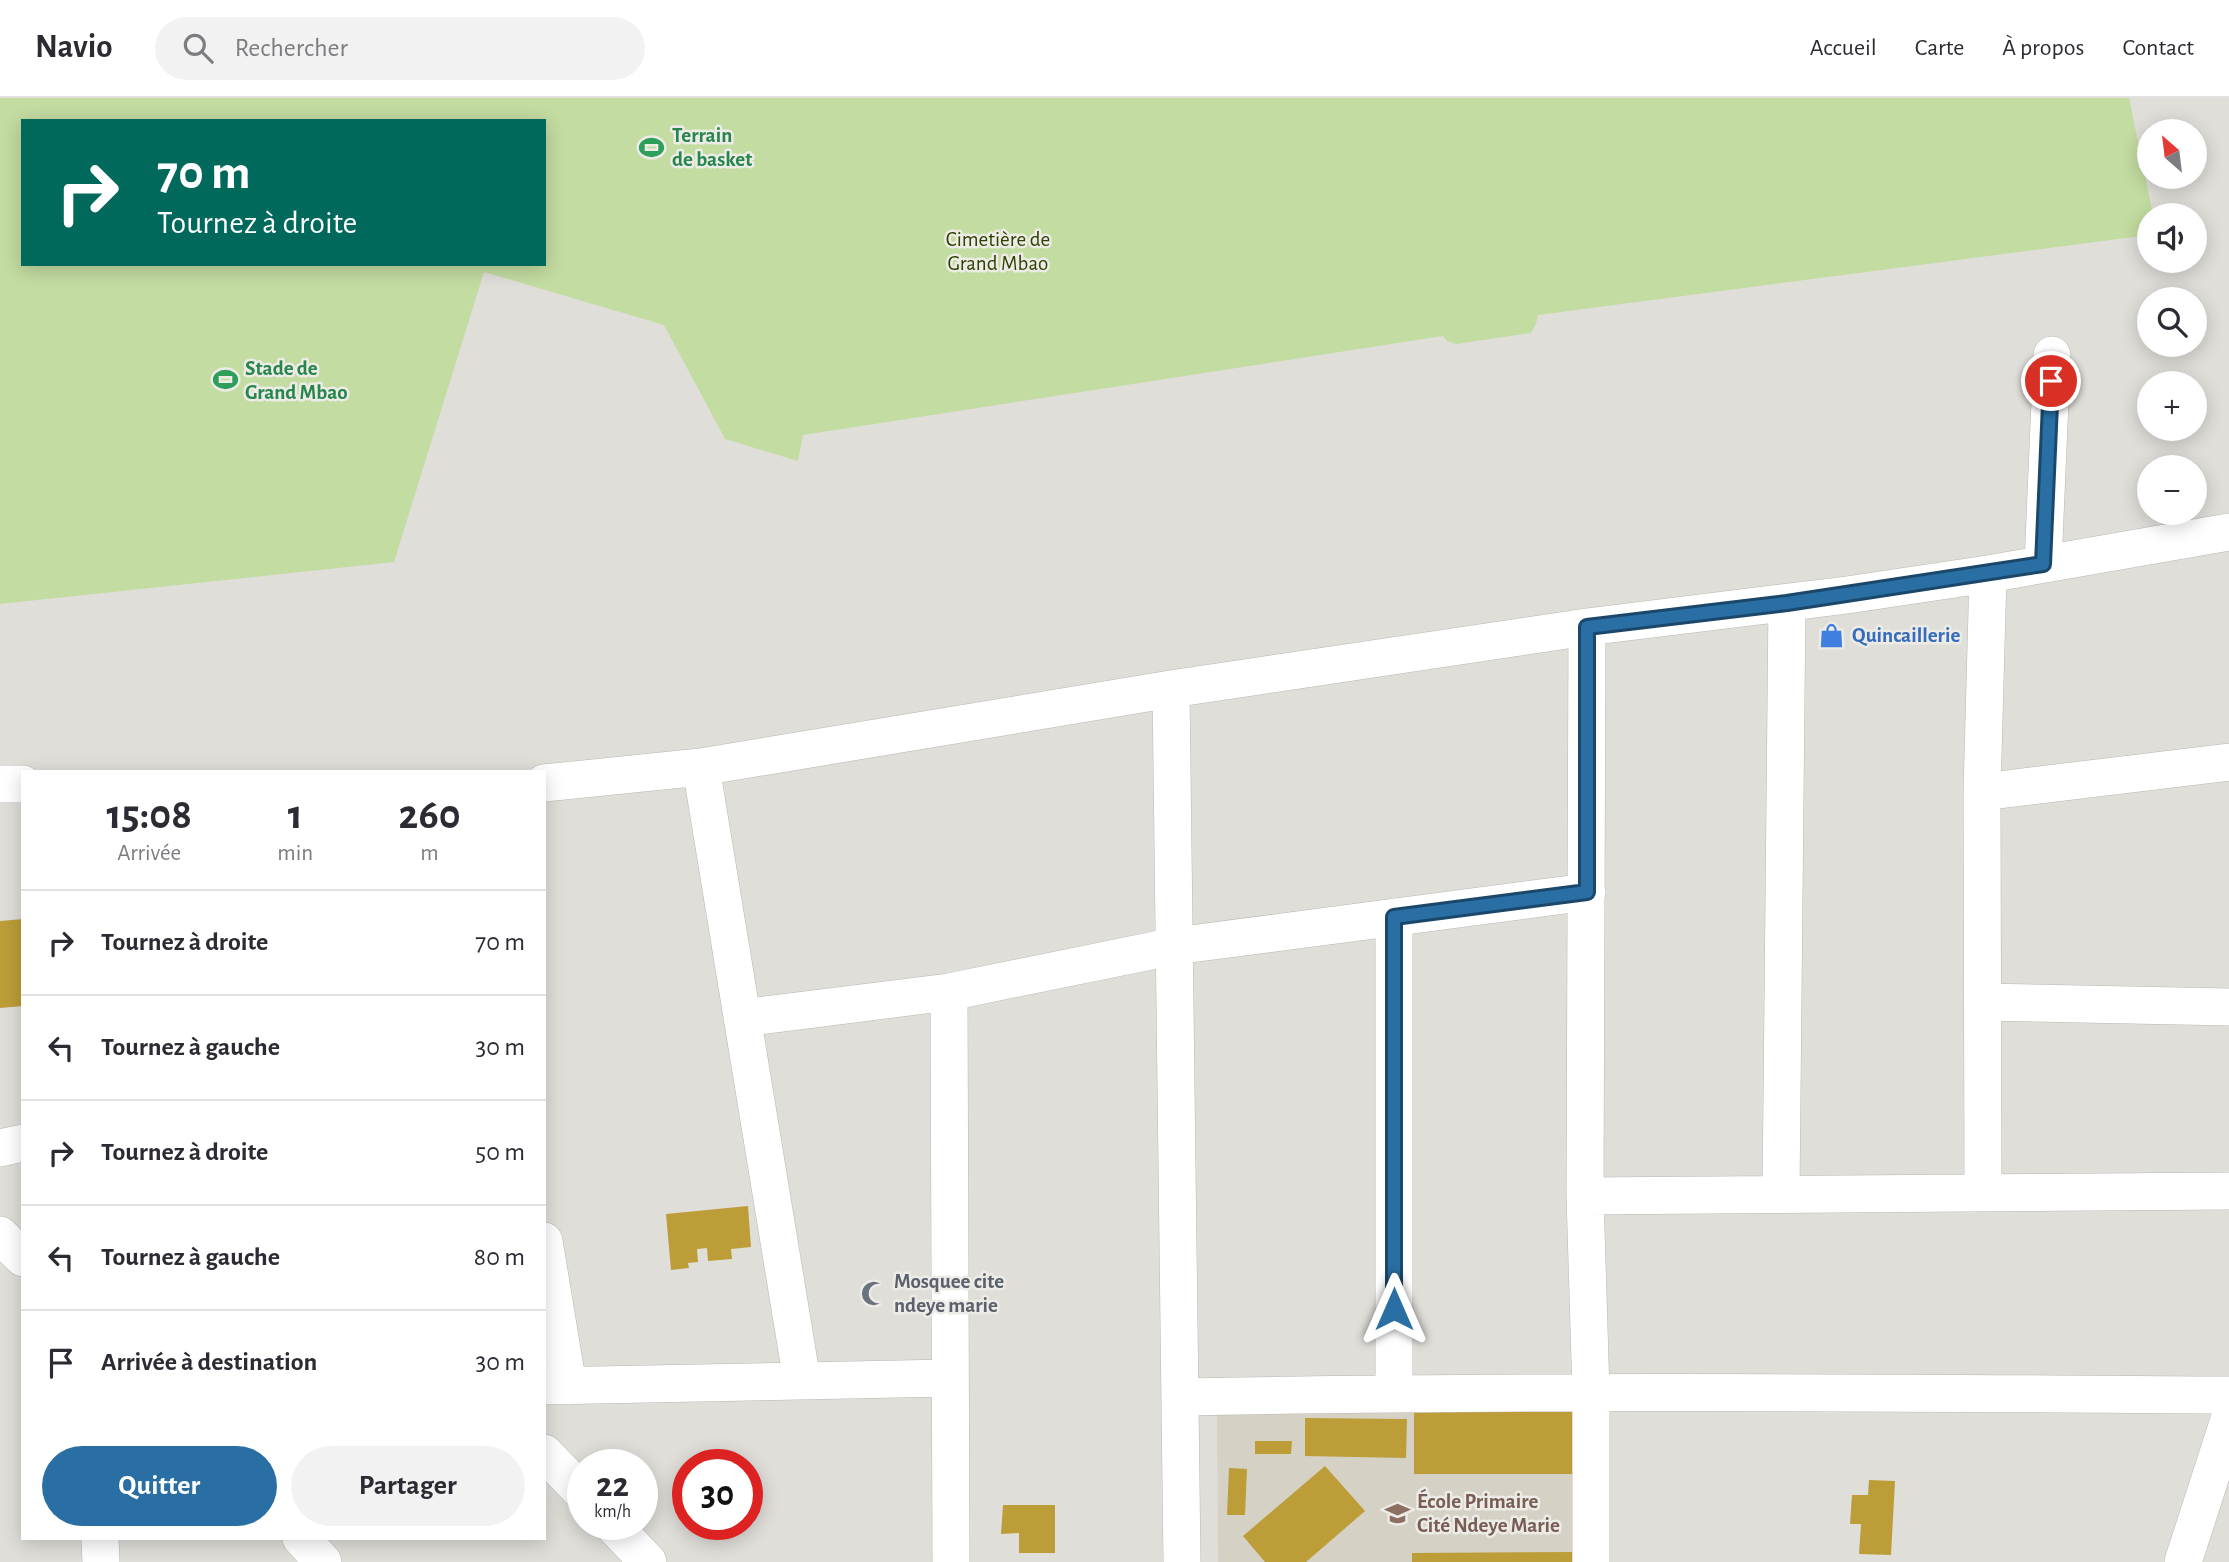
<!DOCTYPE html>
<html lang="fr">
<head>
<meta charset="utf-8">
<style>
  :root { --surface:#fff; --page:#f2f2f3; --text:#2b2b33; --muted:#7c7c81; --line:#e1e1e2; --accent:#296fa3 }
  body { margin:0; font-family:"Alegreya Sans",sans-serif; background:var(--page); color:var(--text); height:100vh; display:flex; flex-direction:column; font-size:26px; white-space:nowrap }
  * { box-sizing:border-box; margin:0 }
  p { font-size:23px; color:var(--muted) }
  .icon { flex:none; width:38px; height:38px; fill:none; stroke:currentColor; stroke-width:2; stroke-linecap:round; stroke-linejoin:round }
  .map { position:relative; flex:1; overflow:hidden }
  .details { position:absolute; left:21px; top:672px; width:525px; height:770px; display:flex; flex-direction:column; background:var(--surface); border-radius:0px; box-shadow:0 4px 18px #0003 }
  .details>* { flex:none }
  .guide { position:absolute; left:21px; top:21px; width:525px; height:147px; border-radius:0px; box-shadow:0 4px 18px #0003; background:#00695c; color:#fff; overflow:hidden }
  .needle { width:46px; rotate:332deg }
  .tools { position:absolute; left:2137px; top:21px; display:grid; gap:14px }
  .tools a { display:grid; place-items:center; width:70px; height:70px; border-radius:50%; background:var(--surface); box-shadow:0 4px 18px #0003; font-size:35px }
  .speed { position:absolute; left:567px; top:1351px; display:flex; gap:14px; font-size:35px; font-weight:700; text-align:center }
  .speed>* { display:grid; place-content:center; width:91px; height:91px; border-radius:50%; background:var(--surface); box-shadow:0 4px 18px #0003; line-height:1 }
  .speed small { font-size:18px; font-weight:400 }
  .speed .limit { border:10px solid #d22; background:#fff; color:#111 }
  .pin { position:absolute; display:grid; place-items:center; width:60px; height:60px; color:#fff; margin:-30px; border:4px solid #fff; border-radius:50%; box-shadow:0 2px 7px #0007 }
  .me { position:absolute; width:77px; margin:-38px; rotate:0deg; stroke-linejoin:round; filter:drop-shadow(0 0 5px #0008) }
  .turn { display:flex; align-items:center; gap:24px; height:147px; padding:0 21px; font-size:32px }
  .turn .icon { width:91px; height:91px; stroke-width:2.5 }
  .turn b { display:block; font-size:49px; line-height:60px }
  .eta { display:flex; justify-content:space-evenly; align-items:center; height:119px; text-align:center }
  .eta b { font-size:42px; font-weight:600; line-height:49px }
  .primary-button { display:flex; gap:14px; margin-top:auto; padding:14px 21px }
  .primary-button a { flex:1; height:80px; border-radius:42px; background:var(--accent); color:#fff; font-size:28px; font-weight:600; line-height:80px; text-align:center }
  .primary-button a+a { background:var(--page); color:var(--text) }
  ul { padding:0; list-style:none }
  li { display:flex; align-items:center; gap:21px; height:105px; padding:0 21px; border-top:2px solid var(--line) }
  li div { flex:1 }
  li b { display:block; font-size:26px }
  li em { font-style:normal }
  header { display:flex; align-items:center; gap:42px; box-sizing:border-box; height:98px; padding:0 35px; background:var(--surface); border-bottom:2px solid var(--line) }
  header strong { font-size:33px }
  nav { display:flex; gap:38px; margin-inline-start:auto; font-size:24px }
  .search { width:490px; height:63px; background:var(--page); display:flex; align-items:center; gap:18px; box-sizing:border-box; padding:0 24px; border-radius:38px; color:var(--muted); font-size:26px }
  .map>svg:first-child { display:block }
  .built { fill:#d5d1c5 }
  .green { fill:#c3dca1; fill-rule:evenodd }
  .building { fill:#bc9d37 }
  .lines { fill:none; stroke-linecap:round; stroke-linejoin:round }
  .minor-casing { stroke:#b9b7b2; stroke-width:38 }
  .minor { stroke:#fff; stroke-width:37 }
  .route-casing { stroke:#1b486a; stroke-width:18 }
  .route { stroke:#296fa3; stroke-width:12 }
  .labels { text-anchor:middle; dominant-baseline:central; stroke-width:5; stroke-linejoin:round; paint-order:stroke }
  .leisure-label { font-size:21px; font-weight:bold; fill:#27864d; stroke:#edebe6; text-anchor:start }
  .park-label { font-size:21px; fill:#2d4200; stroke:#edebe6 }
  .shop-label { font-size:21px; font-weight:bold; fill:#366cbe; stroke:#edebe6; text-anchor:start }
  .worship-label { font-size:21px; font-weight:bold; fill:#5b616d; stroke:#edebe6; text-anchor:start }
  .education-label { font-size:21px; font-weight:bold; fill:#785e54; stroke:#edebe6; text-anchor:start }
</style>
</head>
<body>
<header>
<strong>Navio</strong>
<div class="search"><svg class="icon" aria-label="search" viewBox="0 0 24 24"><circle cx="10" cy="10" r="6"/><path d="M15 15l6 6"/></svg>Rechercher</div>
<nav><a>Accueil</a><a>Carte</a><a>À propos</a><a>Contact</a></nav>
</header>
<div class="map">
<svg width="2229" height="1464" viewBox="0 0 2229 1464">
  <rect width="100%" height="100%" fill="#e0ded9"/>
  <path class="built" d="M 1577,1311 L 1578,1464 L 1218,1464 L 1217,1315 Z"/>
  <path class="green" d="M 0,0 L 2129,0 L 2153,117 L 2149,117 L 2149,137 L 1538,217 L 1536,226 L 1531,235 L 1456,246 L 1447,243 L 1443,238 L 803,337 L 798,363 L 725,341 L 664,227 L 484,174 L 394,464 L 0,506 ZM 23,23 L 544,23 L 544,166 L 23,166 Z"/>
  <path class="building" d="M 23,821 L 23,908 L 0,910 L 0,823 Z
    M 748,1108 L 751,1149 L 731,1151 L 732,1161 L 708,1163 L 707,1150 L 697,1151 L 698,1164 L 688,1165 L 689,1170 L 671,1172 L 666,1116 Z
    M 1577,1311 L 1577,1376 L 1414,1376 L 1414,1312 Z
    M 1305,1320 L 1407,1321 L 1406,1360 L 1305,1358 Z
    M 1255,1343 L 1292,1343 L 1291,1356 L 1255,1356 Z
    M 1325,1368 L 1365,1413 L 1306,1464 L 1265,1464 L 1243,1438 Z
    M 1229,1370 L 1247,1371 L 1245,1417 L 1227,1417 Z
    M 1869,1382 L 1895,1383 L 1891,1457 L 1859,1456 L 1861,1426 L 1850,1426 L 1852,1397 L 1868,1397 Z
    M 1003,1407 L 1055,1407 L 1055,1455 L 1019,1455 L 1019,1435 L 1001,1436 Z
    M 1578,1454 L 1578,1464 L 1412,1464 L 1412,1455 Z"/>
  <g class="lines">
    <defs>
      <path id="minor" d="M 2043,466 L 2052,257
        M 1587,529 L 1585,1098 L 1591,1294 L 1591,1464
        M 1171,591 L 1182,1464
        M 701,669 L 802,1283
        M 544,685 L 701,669 L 1171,591 L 1587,529 L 1847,497 L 1988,476 L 2229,434
        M 0,686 L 23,686
        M 1982,694 L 2229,664
        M 1394,819 L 1394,1295
        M 949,894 L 951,1464
        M 1983,904 L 2229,909
        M 742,920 L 949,894 L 1175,848 L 1587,794
        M 0,1050 L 23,1045
        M 1983,1095 L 1982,694 L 1988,476
        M 1781,1096 L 1787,505
        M 1585,1098 L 2229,1093
        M 0,1137 L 23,1160
        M 544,1143 L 568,1288
        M 544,1288 L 949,1280
        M 1180,1299 C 1530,1292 1879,1295 2229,1297
        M 544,1355 L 583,1395
        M 612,1426 L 648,1464
        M 100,1440 L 101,1464
        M 301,1440 L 323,1464
        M 2183,1464 L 2229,1322"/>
    </defs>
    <use href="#minor" class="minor-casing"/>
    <use href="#minor" class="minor"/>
  </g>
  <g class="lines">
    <defs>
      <path id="route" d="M 1394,1211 L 1394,819 L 1587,794 L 1587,529 L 1787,505 L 2043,466 L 2051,283"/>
    </defs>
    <use href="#route" class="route-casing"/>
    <use href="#route" class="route"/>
  </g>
  <defs>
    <symbol id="stadium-bare" viewBox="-9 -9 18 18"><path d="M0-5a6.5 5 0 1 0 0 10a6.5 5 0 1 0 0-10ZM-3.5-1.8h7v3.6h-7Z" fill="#2e9e5b" stroke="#edebe6" stroke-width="2.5" paint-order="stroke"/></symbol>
    <symbol id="shop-bare" viewBox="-9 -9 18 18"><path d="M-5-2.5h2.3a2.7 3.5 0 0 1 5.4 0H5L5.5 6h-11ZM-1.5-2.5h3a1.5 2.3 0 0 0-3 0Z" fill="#3f7fe0" stroke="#edebe6" stroke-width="2.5" paint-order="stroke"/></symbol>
    <symbol id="mosque-bare" viewBox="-9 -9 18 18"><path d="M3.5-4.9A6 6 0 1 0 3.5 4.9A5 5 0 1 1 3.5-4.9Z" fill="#6b7280" stroke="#edebe6" stroke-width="2.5" paint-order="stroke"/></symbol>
    <symbol id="school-bare" viewBox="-9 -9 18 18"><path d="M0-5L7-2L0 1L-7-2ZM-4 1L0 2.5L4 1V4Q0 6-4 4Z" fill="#8d6e63" stroke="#edebe6" stroke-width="2.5" paint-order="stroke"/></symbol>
  </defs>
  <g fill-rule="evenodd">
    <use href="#stadium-bare" x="634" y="32" width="35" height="35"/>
    <use href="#stadium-bare" x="208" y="264" width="35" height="35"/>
    <use href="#shop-bare" x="1814" y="520" width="35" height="35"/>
    <use href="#mosque-bare" x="856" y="1178" width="35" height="35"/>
    <use href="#school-bare" x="1380" y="1398" width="35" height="35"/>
  </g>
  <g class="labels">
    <g class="leisure-label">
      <text x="672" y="37">Terrain<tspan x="672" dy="24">de basket</tspan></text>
      <text x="245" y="270">Stade de<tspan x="245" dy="24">Grand Mbao</tspan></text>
    </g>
    <g class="park-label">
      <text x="998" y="141">Cimetière de<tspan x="998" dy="24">Grand Mbao</tspan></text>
    </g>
    <g class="shop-label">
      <text x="1852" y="537">Quincaillerie</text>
    </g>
    <g class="worship-label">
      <text x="894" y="1183">Mosquee cite<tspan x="894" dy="24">ndeye marie</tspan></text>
    </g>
    <g class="education-label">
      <text x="1417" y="1403">École Primaire<tspan x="1417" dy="24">Cité Ndeye Marie</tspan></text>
    </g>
  </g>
</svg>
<div class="tools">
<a><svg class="needle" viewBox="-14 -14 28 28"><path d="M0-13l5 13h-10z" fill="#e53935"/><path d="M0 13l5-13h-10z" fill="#7c7c81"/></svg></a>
<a><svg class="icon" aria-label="sound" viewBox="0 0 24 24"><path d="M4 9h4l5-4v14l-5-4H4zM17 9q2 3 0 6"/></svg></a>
<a><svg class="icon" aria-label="search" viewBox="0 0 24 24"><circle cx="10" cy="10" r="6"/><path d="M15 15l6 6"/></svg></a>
<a>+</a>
<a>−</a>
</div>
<div class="speed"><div>22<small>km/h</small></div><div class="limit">30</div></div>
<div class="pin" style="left:2051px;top:283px;background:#d93025"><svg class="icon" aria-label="arrive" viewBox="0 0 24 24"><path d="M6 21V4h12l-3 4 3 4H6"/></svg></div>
<svg class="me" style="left:1394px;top:1211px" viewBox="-20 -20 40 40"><path d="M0-17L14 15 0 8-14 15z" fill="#296fa3" stroke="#fff" stroke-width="4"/></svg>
<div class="guide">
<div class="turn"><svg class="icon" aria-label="right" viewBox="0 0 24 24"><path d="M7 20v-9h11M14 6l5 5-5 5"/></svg><div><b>70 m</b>Tournez à droite</div></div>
</div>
<section class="details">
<div class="eta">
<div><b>15:08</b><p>Arrivée</p></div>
<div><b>1</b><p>min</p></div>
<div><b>260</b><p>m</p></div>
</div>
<ul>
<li><svg class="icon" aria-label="right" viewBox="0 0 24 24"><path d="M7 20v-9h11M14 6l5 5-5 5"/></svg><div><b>Tournez à droite</b></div><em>70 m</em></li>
<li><svg class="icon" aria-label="left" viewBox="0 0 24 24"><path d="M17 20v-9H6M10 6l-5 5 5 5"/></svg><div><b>Tournez à gauche</b></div><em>30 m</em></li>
<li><svg class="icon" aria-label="right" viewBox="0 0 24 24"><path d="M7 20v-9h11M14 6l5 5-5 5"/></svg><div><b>Tournez à droite</b></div><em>50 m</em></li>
<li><svg class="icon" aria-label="left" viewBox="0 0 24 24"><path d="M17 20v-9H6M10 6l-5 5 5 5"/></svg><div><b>Tournez à gauche</b></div><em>80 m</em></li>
<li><svg class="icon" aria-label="arrive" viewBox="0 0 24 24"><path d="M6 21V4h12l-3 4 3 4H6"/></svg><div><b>Arrivée à destination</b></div><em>30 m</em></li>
</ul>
<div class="primary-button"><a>Quitter</a><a>Partager</a></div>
</section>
</div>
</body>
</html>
